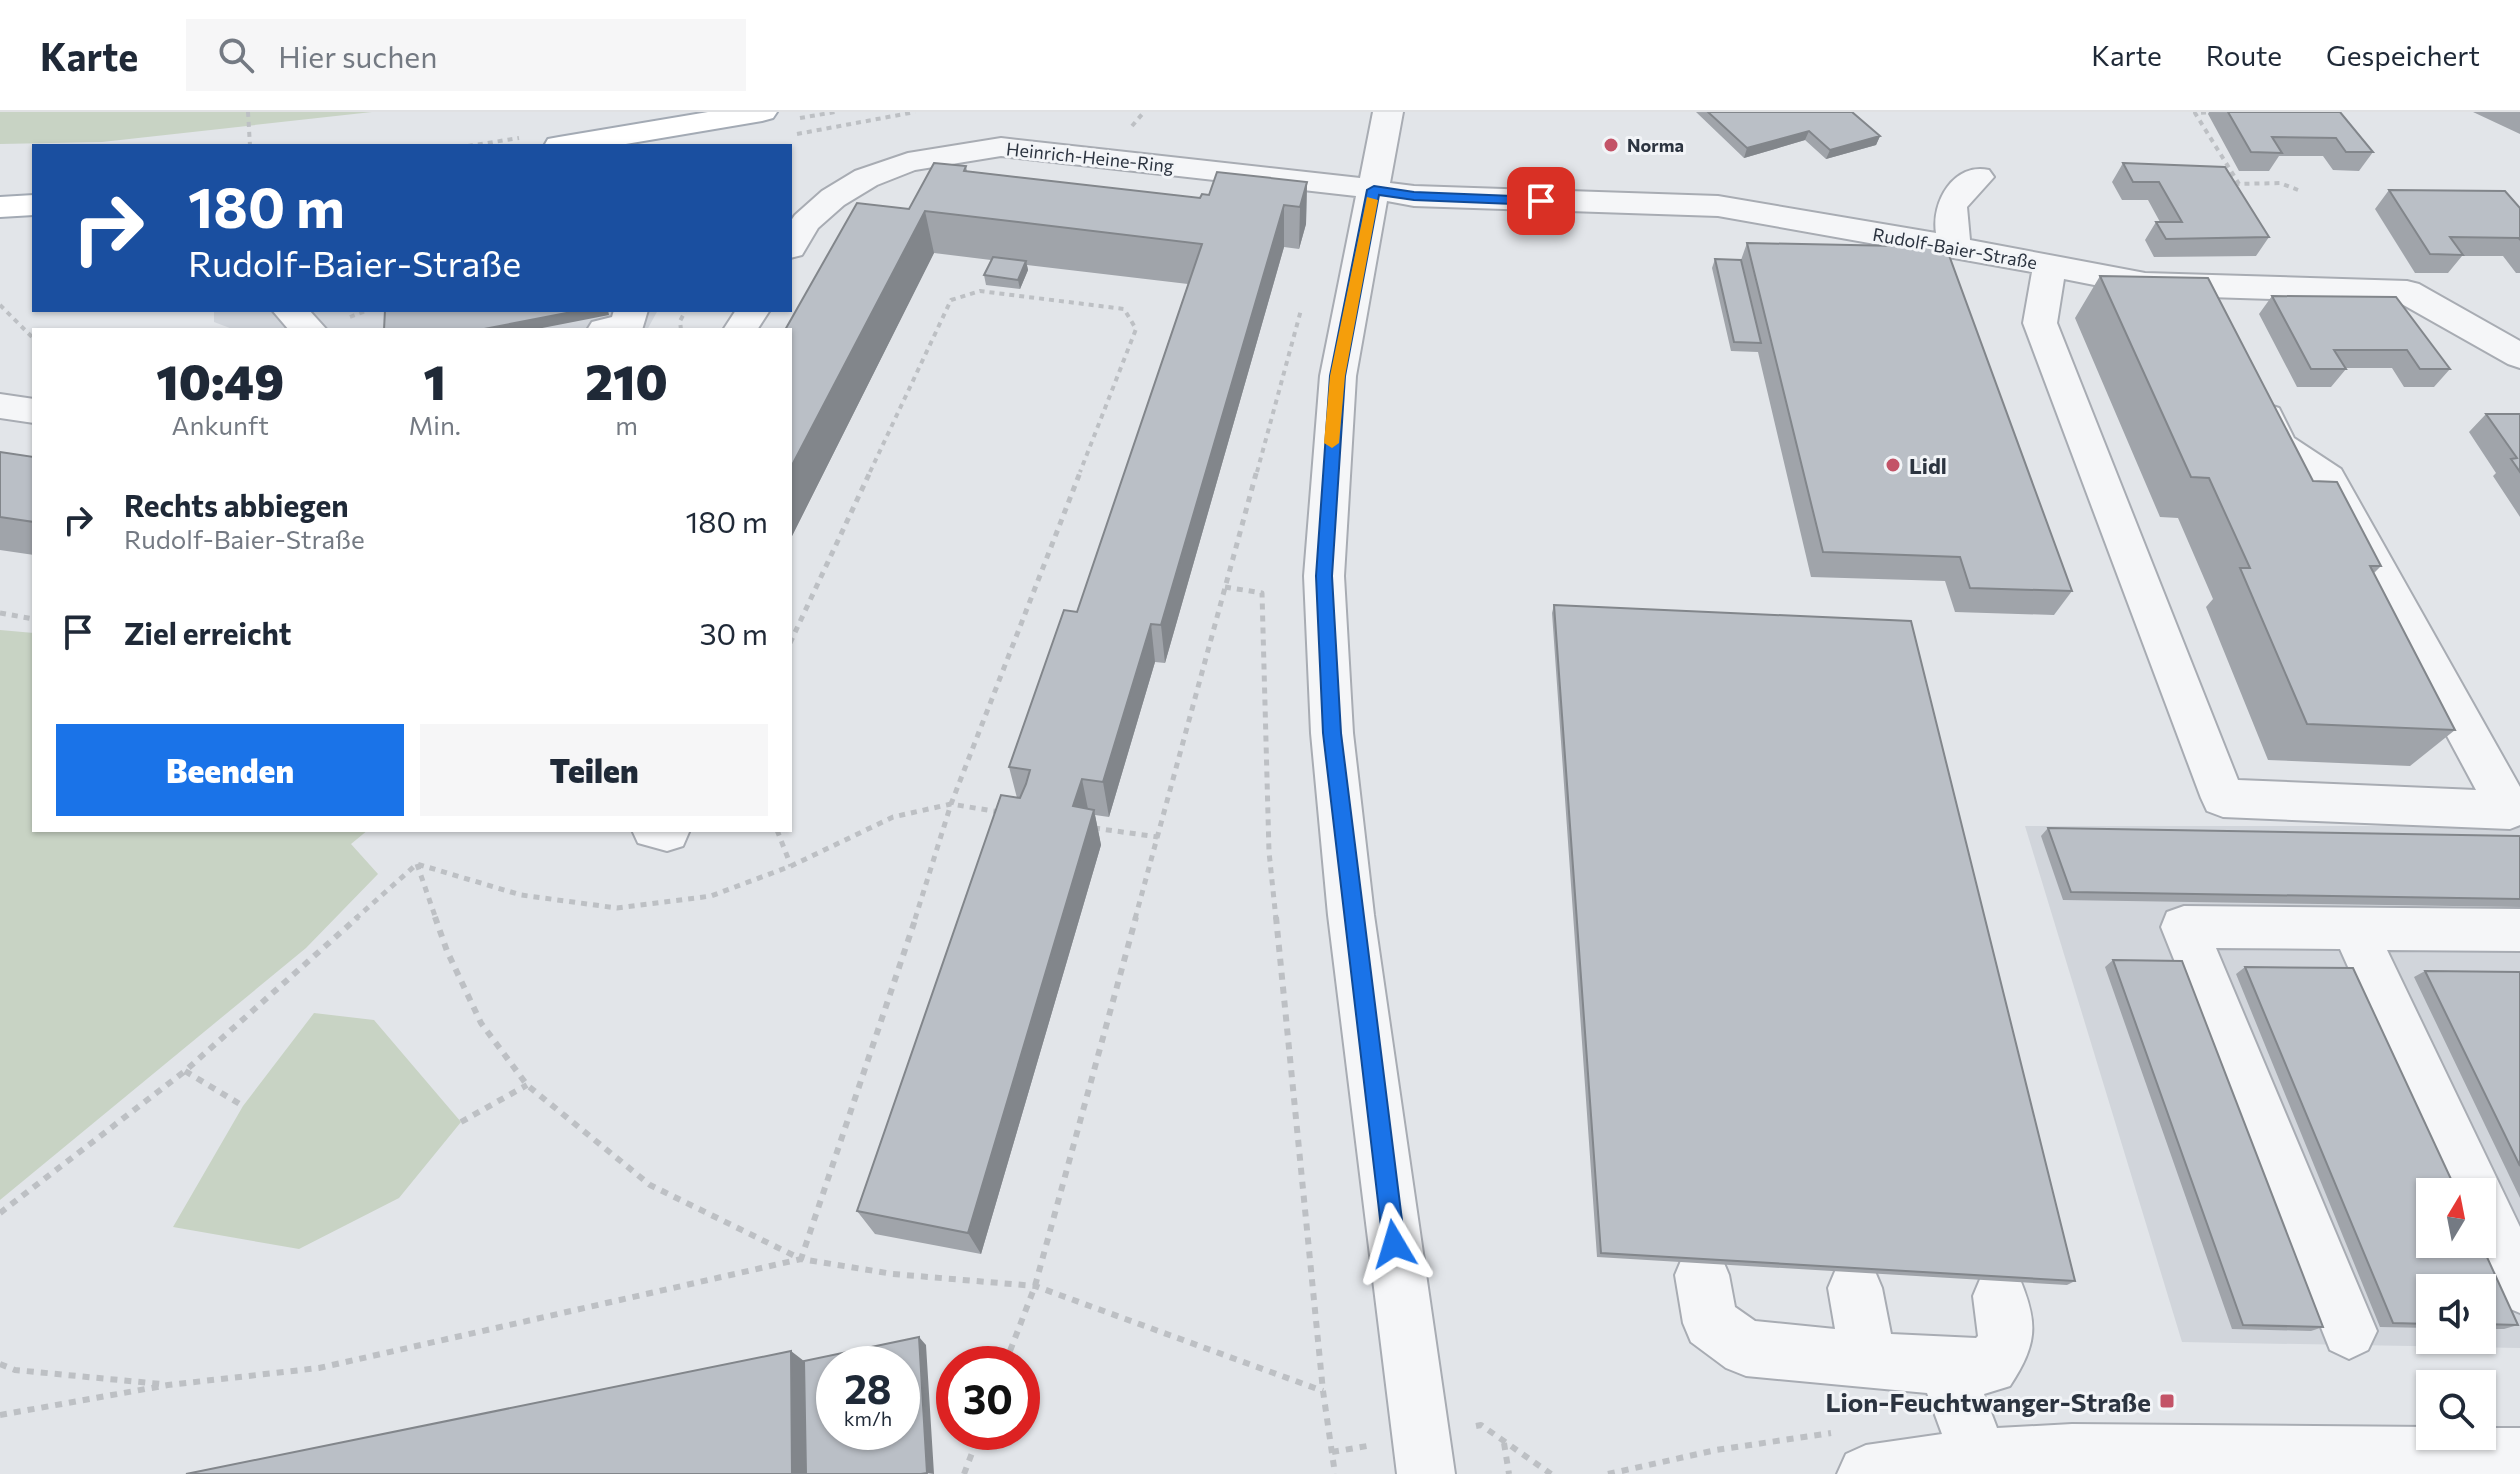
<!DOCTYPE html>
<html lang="de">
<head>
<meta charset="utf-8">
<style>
  :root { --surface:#fff; --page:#f6f6f7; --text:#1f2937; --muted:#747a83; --line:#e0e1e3; --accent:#1a73e8 }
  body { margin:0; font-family:Commissioner,sans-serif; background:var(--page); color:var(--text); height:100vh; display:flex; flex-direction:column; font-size:30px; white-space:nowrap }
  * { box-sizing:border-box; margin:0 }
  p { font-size:26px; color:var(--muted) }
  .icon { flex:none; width:44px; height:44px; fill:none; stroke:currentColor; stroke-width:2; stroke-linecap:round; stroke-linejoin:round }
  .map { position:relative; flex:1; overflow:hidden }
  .panel { position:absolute; left:32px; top:216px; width:760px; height:504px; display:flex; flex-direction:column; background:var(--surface); border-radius:0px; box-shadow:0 2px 6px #0004 }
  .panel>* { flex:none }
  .banner { position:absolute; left:32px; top:32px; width:760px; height:168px; border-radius:0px; box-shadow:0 2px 6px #0004; background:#1a4fa0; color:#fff; overflow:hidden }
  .needle { width:52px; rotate:10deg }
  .buttons { position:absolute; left:2416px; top:1066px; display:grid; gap:16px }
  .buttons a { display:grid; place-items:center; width:80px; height:80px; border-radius:0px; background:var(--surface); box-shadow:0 2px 6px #0004; font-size:40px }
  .speed { position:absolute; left:816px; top:1234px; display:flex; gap:16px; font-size:40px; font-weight:700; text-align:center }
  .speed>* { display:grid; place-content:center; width:104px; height:104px; border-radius:50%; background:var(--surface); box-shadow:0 2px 6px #0004; line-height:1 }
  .speed small { font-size:20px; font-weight:400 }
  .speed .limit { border:12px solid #d22; background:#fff; color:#111 }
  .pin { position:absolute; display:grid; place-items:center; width:68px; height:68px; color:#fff; margin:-34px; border-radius:16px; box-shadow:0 4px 12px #0006 }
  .me { position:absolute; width:88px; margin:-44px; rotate:353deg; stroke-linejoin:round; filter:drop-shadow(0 0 6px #0008) }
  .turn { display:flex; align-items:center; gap:28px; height:168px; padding:0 24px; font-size:36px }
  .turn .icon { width:104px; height:104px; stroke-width:2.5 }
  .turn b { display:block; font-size:56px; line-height:68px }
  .eta { display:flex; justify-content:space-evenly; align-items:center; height:136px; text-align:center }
  .eta b { font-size:48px; font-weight:800; line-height:56px }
  .action { display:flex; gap:16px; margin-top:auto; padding:16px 24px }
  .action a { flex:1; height:92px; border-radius:0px; background:var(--accent); color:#fff; font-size:32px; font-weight:800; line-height:92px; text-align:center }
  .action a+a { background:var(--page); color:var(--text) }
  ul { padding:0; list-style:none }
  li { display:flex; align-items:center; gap:24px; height:112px; padding:0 24px }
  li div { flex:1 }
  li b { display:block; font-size:30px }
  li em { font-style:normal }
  header { display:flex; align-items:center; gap:48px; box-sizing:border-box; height:112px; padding:0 40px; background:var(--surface); border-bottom:2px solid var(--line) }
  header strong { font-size:38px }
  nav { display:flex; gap:44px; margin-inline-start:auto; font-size:28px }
  .search { width:560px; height:72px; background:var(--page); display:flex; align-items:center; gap:20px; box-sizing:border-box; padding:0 28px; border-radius:0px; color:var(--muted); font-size:30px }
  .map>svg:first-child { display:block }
  .built { fill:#d1d5db; fill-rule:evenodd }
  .green { fill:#c8d3c4 }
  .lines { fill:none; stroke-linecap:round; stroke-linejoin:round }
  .minor-casing { stroke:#a8acb3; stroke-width:4 }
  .major-casing { stroke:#a3aab4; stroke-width:4 }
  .path-far2 { stroke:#bdc0c4; stroke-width:4; stroke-dasharray:5 5; stroke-linecap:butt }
  .path-far1 { stroke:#bdc0c4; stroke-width:5; stroke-dasharray:6 6; stroke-linecap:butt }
  .path { stroke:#bdc0c4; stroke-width:6; stroke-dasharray:7 7; stroke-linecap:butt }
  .minor { fill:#f5f6f8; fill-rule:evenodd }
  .major { fill:#fff; fill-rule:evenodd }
  .wall { fill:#a0a4aa }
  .shaded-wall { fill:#82868b }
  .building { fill:#babfc6; stroke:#82868b; stroke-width:2; fill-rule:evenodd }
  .route { fill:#1a73e8; stroke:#114b97; stroke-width:2 }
  .slow { fill:#f59e0b }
  .poi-dot { fill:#c35367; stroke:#f2f4f7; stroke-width:3 }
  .labels { text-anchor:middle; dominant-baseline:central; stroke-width:6; stroke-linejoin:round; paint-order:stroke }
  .far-poi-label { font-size:18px; font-weight:bold; fill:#2c3440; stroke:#f2f4f7; text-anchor:start }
  .far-street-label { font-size:18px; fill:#2c3440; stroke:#f2f4f7 }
  .poi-label { font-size:22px; font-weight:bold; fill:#2c3440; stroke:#f2f4f7; text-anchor:start }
  .near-poi-label { font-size:26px; font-weight:bold; fill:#2c3440; stroke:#f2f4f7; text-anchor:end }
</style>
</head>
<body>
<header>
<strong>Karte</strong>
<div class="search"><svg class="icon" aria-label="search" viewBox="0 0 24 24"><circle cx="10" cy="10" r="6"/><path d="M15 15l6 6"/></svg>Hier suchen</div>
<nav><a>Karte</a><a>Route</a><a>Gespeichert</a></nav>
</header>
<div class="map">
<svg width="2520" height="1362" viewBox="0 0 2520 1362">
  <rect width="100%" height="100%" fill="#e2e5e9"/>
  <path class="built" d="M 214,198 L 658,198 L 647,218 L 235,218 L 214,210 Z
    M 2025,714 L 2520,714 L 2520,1236 L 2182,1230 ZM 2430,1080 L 2482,1080 L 2482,1132 L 2430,1132 ZM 2430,1176 L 2482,1176 L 2482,1228 L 2430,1228 Z"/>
  <path class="green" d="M 0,0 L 372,0 L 102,30 L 0,32 Z
    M 0,518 L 34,521 L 34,718 L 368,718 L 351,732 L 378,762 L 306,836 L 0,1088 Z
    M 314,901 L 374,908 L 461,1010 L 399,1086 L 299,1137 L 173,1115 L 243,994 Z"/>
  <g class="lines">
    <defs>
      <path id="minor" d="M 1373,0 L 1403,0 L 1390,71 L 1414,74 L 1718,84 L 1936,121 C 1931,90 1954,50 1989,58 L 1994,65 L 1967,95 L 1970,128 L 2145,161 L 2407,169 L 2419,172 L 2520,229 L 2520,256 L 2508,252 L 2400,191 L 2145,183 L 2064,167 L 2057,211 L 2238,668 L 2476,678 L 2314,376 L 2267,343 L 2248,305 L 2253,296 L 2266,292 L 2279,296 L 2294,326 L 2341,357 L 2520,675 L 2520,713 L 2510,717 L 2223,705 L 2207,699 L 2201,686 L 2023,211 L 2032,160 L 1718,104 L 1414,94 L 1387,89 L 1356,264 L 1344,464 L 1353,621 L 1374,803 L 1455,1362 L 1397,1362 L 1328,803 L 1311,621 L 1304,464 L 1320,264 L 1356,84 L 1001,44 L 915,58 L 877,73 L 844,93 L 818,116 L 802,143 L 790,146 L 790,110 L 795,103 L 822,79 L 855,59 L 908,41 L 1001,26 L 1360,66 Z
        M 272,198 L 309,198 L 327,218 L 289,218 Z
        M 614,198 L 648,198 L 642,218 L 587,218 L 592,210 L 612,205 Z
        M 736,198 L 770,198 L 757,218 L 723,218 Z
        M 0,282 L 34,287 L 34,311 L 0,306 Z
        M 632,718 L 688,718 L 689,720 L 683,734 L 667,739 L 638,731 Z
        M 2184,794 L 2520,797 L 2520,839 L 2387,838 L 2520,1115 L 2520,1201 L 2501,1193 L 2473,1132 L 2482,1132 L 2482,1080 L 2449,1080 L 2340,837 L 2216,836 L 2377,1219 L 2368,1238 L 2349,1247 L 2330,1238 L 2161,815 L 2167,800 Z
        M 1702,1136 L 1721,1144 L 1729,1163 L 1735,1195 L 1755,1209 L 1835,1217 L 1828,1176 L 1836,1157 L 1855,1149 L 1874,1157 L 1882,1176 L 1891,1222 L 1976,1226 L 1978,1224 L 1973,1184 L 1981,1165 L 2000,1157 L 2019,1165 C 2039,1212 2037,1232 2010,1274 L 1984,1282 L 1997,1316 L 2072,1312 L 2430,1315 L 2430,1324 L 2482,1324 L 2482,1316 L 2520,1316 L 2520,1362 L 1837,1362 L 1846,1342 L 1866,1333 L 1942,1322 L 1927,1281 L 1746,1264 L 1726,1256 L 1691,1230 L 1683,1211 L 1675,1163 L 1683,1144 Z"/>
      <path id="major" d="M 708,0 L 777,0 L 773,6 L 762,9 L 614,34 L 544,34 L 548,27 L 559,25 Z
        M 34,83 L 34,103 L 0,105 L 0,85 Z"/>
    </defs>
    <use href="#minor" class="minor-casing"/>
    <use href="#major" class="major-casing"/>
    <path class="path-far2" d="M 248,0 L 250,34
      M 2216,0 L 2195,1 L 2239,72 L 2280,71 L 2298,78
      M 800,6 L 835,0
      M 1132,14 L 1144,0
      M 797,22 L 915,0
      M 468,34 L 519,26
      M 0,193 L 34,227
      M 350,205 L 368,198
      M 681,218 L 680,209 L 686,198
      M 870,360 L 951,188 L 980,179 L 1124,197 L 1136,217 L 1080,360
      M 1257,360 L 1301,198"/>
    <path class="path-far1" d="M 1225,475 L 1262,481 L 1269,740 L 1276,807
      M 0,501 L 34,507
      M 790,531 L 871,358
      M 1094,716 L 1158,725
      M 777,718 L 791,754
      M 417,752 L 436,807
      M 355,807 L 417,752 L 521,783 L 617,796 L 711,784 L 791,754 L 893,705 L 951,692 L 999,700
      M 915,807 L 951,692 L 1081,358
      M 1135,807 L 1257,358"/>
    <path class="path" d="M 435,805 L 447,839 L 481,911 L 527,973 L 650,1073 L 801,1147 L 916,805
      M 1276,805 L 1323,1279 L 1335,1362
      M 185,959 L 243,994
      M 461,1010 L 527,973
      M 0,1101 L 185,959 L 358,805
      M 0,1252 L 15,1258 L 161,1272
      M 1005,1252 L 1035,1174 L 1136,805
      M 0,1303 L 168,1273 L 319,1256 L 801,1147 L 893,1162 L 1035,1174 L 1323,1279
      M 1476,1314 L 1481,1313 L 1551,1362
      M 1504,1331 L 1509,1362
      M 1332,1340 L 1367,1334
      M 964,1362 L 980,1320
      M 1608,1362 L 1716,1338 L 1831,1321"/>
    <use href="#minor" class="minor"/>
    <use href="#major" class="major"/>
  </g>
  <path class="wall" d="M 1696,0 L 1852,0 L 1880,24 L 1876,33 L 1826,47 L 1805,28 L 1744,46 Z
    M 2209,0 L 2340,0 L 2373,40 L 2359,59 L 2333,58 L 2323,44 L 2279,44 L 2269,59 L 2239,59 L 2208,2 Z
    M 2473,0 L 2520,0 L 2520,22 Z
    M 2123,51 L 2269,125 L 2256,144 L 2154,145 L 2145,128 L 2156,110 L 2160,110 L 2148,88 L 2122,88 L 2112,70 Z
    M 966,54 L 967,59 L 1200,86 L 1209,83 L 1307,70 L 1306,112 L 1299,137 L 1284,135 L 1165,551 L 1155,550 L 1109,705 L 1095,703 L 1101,733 L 981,1142 L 875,1122 L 857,1099 L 1017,686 L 1009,655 L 1077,500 L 1188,172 L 1027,153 L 1028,158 L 1020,177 L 986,173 L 984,163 L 991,148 L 934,141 L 790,428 L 790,218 L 909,97 Z
    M 2389,78 L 2520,96 L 2520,161 L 2516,161 L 2503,144 L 2462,144 L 2448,161 L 2415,161 L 2375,97 Z
    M 1747,131 L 2072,479 L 2054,503 L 1955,500 L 1945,469 L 1811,465 L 1758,240 L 1731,239 L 1712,156 L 1715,147 L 1741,148 Z
    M 2100,164 L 2313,369 L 2381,454 L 2374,461 L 2455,618 L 2410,654 L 2268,648 L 2206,495 L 2213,487 L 2178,406 L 2160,405 L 2075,206 Z
    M 2272,184 L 2396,185 L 2450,257 L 2434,275 L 2404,275 L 2392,256 L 2345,256 L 2346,257 L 2331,275 L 2297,275 L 2259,202 Z
    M 2486,302 L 2520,302 L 2520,405 L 2493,364 L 2496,361 L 2469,320 Z
    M 0,340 L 34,345 L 34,443 L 0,438 Z
    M 1554,493 L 2075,1169 L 2067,1173 L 1597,1145 L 1552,501 Z
    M 2048,716 L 2520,724 L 2520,795 L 2063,788 L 2041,724 Z
    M 2113,848 L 2323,1215 L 2311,1219 L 2232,1217 L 2105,855 Z
    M 2245,855 L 2518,1213 L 2504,1217 L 2482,1217 L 2482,1176 L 2430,1176 L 2430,1216 L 2380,1215 L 2236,862 Z
    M 2425,859 L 2520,860 L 2520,1086 L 2414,865 Z"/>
  <path class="shaded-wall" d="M 1809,19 L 1805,28 L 1744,46 L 1747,36 Z
    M 1880,24 L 1876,33 L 1826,47 L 1830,38 Z
    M 1307,70 L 1306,112 L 1299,137 L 1300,95 Z
    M 1284,93 L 1284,135 L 1165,551 L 1161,513 Z
    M 925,99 L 934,141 L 790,428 L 790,357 Z
    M 1026,149 L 1028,158 L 1020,177 L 1018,168 Z
    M 582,198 L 608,198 L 609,203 L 532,218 L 479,218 Z
    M 1151,512 L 1155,550 L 1109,705 L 1103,670 Z
    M 1082,667 L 1089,702 L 1073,694 Z
    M 1094,698 L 1101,733 L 981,1142 L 968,1121 Z
    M 919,1225 L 926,1233 L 934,1362 L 927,1361 Z
    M 791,1239 L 813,1256 L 816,1362 L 792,1362 Z"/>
  <path class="building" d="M 1708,0 L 1852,0 L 1880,24 L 1830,38 L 1809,19 L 1747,36 Z
    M 2228,0 L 2340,0 L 2373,40 L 2346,40 L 2336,26 L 2272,25 L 2282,41 L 2251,40 Z
    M 934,51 L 966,54 L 964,59 L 1200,86 L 1202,82 L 1209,83 L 1217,60 L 1307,70 L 1300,95 L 1284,93 L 1161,513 L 1151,512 L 1103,670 L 1082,667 L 1073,694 L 1094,698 L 968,1121 L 857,1099 L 1001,683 L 1020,686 L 1026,672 L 1030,658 L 1009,655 L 1064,498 L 1077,500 L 1202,132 L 925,99 L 790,357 L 790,218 L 785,218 L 857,91 L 909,97 Z
    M 2123,51 L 2225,55 L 2269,125 L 2166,127 L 2156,110 L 2182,110 L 2159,70 L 2133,70 Z
    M 2389,78 L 2505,79 L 2520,96 L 2520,128 L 2519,126 L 2450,125 L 2463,143 L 2430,142 Z
    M 1747,131 L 1946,135 L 2072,479 L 1970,476 L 1960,445 L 1823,440 Z
    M 993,145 L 1026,149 L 1018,168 L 984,163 Z
    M 1715,147 L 1741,148 L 1761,231 L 1734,230 Z
    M 2100,164 L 2208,166 L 2313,369 L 2337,370 L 2381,454 L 2370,454 L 2455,618 L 2307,612 L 2240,456 L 2250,456 L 2209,366 L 2191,365 Z
    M 2272,184 L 2396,185 L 2450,257 L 2420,257 L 2407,238 L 2334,238 L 2346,257 L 2311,257 Z
    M 385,198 L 582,198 L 479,218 L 384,218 Z
    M 2486,302 L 2520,302 L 2520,360 L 2511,347 L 2517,346 Z
    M 0,340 L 34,345 L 34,410 L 0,405 Z
    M 1554,493 L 1911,509 L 2075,1169 L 1601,1141 Z
    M 2048,716 L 2520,724 L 2520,787 L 2071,780 Z
    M 2113,848 L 2182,849 L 2323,1215 L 2243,1213 Z
    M 2245,855 L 2353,856 L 2457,1080 L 2430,1080 L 2430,1132 L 2481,1132 L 2518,1213 L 2482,1212 L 2482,1176 L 2430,1176 L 2430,1212 L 2393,1211 Z
    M 2425,859 L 2520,860 L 2520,1054 Z
    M 919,1225 L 927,1361 L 921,1362 L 806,1362 L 804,1249 ZM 834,1252 L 902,1252 L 902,1320 L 834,1320 Z
    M 791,1239 L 792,1362 L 186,1362 Z"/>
  <path class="route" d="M 1374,74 L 1414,80 L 1541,85 L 1547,89 L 1541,93 L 1414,88 L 1379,83 L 1345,264 L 1332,464 L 1341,621 L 1405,1132 L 1401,1140 L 1394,1143 L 1386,1140 L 1383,1132 L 1323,621 L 1316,464 L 1330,264 L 1367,78 Z"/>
  <path class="slow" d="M 1367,85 L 1378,88 L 1345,264 L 1339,331 L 1332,336 L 1324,331 L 1330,264 Z"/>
  <g class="poi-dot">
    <circle cx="1611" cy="33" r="8"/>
    <circle cx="1893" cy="353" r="8"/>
    <rect x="2159" y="1281" width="16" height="16" rx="4"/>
  </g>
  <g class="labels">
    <g class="far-poi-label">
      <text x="1627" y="33">Norma</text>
    </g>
    <g class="far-street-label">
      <text transform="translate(1090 45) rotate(6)">Heinrich-Heine-Ring</text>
      <text transform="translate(1955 136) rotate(10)">Rudolf-Baier-Straße</text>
    </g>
    <g class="poi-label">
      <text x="1909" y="353">Lidl</text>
    </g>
    <g class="near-poi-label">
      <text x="2151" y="1289">Lion-Feuchtwanger-Straße</text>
    </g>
  </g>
</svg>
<div class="buttons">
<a><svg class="needle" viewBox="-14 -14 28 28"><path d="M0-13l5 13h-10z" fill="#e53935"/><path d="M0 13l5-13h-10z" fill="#747a83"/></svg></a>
<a><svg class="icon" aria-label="sound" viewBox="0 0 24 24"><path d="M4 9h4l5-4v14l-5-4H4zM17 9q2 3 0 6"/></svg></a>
<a><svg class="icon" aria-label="search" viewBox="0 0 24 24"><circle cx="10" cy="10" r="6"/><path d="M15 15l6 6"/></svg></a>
</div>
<div class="speed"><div>28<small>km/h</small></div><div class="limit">30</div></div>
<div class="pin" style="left:1541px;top:89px;background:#d93025"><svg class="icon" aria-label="arrive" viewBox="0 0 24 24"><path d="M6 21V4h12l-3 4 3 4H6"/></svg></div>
<svg class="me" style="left:1394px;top:1132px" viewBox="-20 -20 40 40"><path d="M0-17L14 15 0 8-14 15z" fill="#1a73e8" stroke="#fff" stroke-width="4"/></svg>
<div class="banner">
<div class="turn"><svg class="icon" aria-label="right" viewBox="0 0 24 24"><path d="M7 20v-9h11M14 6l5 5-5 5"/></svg><div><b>180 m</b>Rudolf-Baier-Straße</div></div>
</div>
<section class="panel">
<div class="eta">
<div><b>10:49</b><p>Ankunft</p></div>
<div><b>1</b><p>Min.</p></div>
<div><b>210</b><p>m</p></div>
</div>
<ul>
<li><svg class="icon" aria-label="right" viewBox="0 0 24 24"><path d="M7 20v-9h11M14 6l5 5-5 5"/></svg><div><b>Rechts abbiegen</b><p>Rudolf-Baier-Straße</p></div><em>180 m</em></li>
<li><svg class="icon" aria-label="arrive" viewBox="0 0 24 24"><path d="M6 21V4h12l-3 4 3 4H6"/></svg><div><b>Ziel erreicht</b></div><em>30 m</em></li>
</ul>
<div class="action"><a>Beenden</a><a>Teilen</a></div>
</section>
</div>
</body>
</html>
